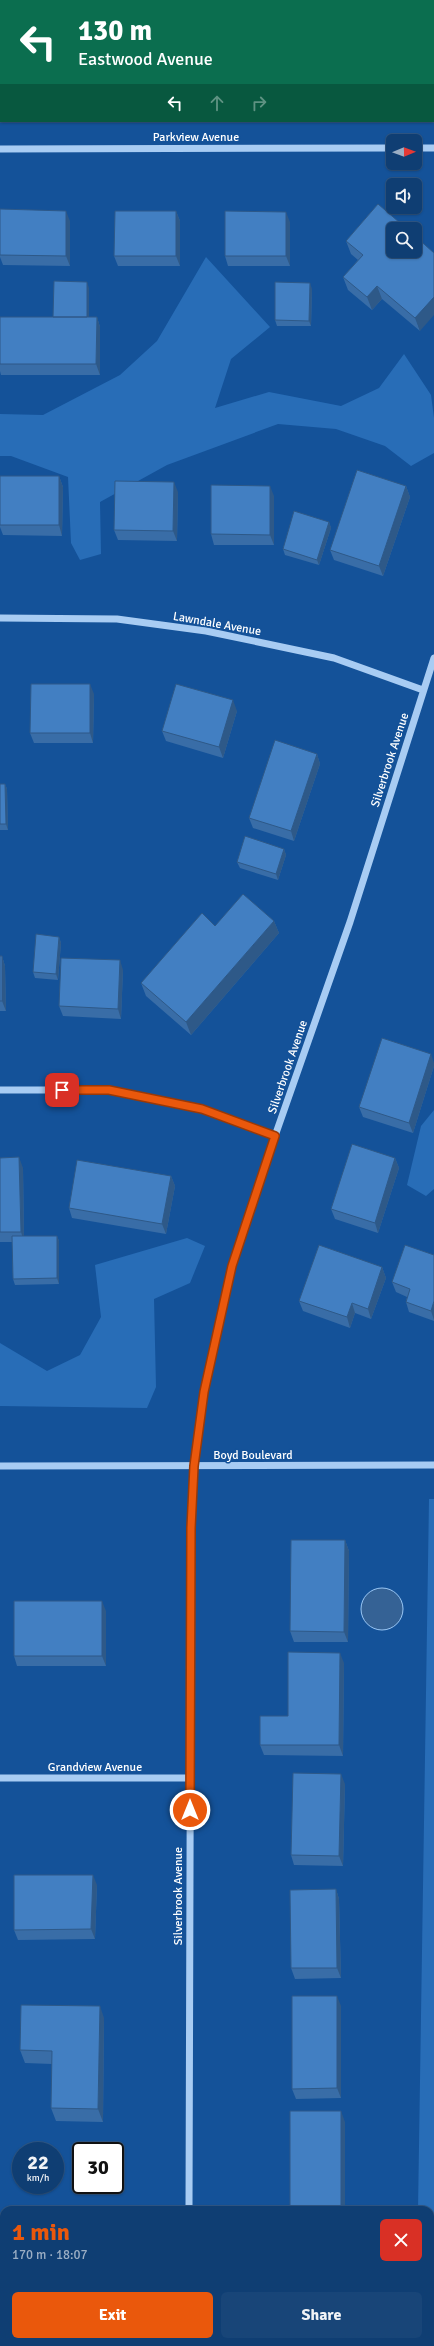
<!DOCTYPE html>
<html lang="en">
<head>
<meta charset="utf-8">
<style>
  :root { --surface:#0f3e73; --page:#184578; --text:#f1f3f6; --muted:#9baec4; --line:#2f5785; --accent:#ea580c }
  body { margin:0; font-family:Signika,sans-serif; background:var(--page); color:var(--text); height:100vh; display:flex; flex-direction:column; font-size:15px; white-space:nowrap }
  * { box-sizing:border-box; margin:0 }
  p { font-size:13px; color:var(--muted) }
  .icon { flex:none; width:22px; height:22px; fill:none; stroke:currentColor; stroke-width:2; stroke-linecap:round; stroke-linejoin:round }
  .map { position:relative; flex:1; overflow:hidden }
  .sheet { position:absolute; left:0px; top:2206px; width:434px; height:140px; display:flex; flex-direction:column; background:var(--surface); border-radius:12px 12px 0 0; box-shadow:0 1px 3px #0004,0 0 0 1px var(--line) }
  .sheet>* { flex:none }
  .banner { position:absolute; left:0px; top:0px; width:434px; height:122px; box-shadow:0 1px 3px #0004,0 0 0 1px var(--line); background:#0b6e4f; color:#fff; overflow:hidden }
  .needle { width:26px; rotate:89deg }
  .tools { position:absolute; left:386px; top:134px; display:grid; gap:8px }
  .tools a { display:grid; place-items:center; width:36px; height:36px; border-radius:6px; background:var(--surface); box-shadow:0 1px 3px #0004,0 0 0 1px var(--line); font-size:20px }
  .speed { position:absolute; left:12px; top:2142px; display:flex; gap:8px; font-size:20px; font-weight:700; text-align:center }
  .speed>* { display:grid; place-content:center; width:52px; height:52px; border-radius:50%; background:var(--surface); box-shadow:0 1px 3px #0004,0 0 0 1px var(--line); line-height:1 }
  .speed small { font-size:10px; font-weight:400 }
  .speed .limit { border:2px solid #111; border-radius:6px; background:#fff; color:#111 }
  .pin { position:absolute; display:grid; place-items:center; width:34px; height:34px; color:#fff; margin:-17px; border-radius:8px; box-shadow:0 2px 6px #0006 }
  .me { position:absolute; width:44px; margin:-22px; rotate:0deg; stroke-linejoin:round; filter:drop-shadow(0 0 3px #0008) }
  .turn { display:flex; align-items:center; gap:14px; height:84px; padding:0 12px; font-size:18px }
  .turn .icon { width:52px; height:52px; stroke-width:2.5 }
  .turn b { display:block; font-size:28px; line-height:34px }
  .lanes { display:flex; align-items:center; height:38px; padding:0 12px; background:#0003; justify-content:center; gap:20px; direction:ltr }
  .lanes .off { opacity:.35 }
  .round { display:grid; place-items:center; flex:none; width:42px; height:42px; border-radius:6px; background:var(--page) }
  .overview { display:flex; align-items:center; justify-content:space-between; height:68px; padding:0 12px }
  h1 { font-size:24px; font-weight:700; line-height:30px; color:var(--accent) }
  .action { display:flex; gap:8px; margin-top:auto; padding:8px 12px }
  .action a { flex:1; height:46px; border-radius:6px; background:var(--accent); color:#fff; font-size:16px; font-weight:700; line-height:46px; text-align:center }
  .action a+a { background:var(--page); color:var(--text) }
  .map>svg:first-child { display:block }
  .green { fill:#286db7 }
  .water { fill:#356295; stroke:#9ac7f5 }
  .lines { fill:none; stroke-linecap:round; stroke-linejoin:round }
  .minor { stroke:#a8ccf3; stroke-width:7 }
  .wall { fill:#396da7 }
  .shaded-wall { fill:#2e5988 }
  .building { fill:#427fc2; stroke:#2e5988 }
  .route-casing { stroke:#983908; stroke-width:10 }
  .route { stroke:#ea580c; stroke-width:7 }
  .labels { text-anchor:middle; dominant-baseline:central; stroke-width:3; stroke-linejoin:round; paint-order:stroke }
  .street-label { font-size:12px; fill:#fff; stroke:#145299 }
</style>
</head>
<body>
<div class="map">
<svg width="434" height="2346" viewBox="0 0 434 2346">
  <rect width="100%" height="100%" fill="#145299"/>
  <path class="green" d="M 206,257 L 270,327 L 231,359 L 215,408 L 269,392 L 341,406 L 379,388 L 404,354 L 431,395 L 434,418 L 434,453 L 411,466 L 385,446 L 336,429 L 278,424 L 167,465 L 100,502 L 101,554 L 80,560 L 71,543 L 68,477 L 11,456 L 0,456 L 0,414 L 43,415 L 120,375 L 157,341 Z
    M 434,1110 L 434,1189 L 426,1196 L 407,1185 L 421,1126 Z
    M 187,1238 L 205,1246 L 190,1283 L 154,1299 L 156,1387 L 147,1408 L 0,1406 L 0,1343 L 47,1371 L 80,1355 L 101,1317 L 95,1265 Z
    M 429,1499 L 434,1499 L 434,2346 L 415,2346 L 415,2342 L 430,2342 L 430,2210 L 418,2210 Z"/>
  <path class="water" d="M361 1609a21 21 0 1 1 42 0a21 21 0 1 1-42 0Z"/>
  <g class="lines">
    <path class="minor" d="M 415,148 L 434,148
      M 0,149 L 393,148
      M 0,618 L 117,619 L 206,631 L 334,658 L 423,690
      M 0,1090 L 109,1090 L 202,1109 L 275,1136
      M 0,1466 L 434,1465
      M 0,1778 L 190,1778
      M 189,2210 L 191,1528 L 194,1466 L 204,1392 L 232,1266 L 275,1136 L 350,922 L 434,658
      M 0,2219 L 4,2219
      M 188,2346 L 189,2342"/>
  </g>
  <path class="wall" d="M 0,10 L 1,10 L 1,65 L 0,65 Z
    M 433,10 L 434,10 L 434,65 L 433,65 Z
    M 378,204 L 420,331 L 382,299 L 372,310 L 348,290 L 343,277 L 358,260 L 351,254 L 346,241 Z
    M 0,209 L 70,221 L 70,266 L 3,265 L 0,257 Z
    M 176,211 L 180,221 L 180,266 L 118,266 L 114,256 Z
    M 290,222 L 290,266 L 228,266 L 225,256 Z
    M 89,288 L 89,317 L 97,317 L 100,327 L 100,375 L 1,375 L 0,371 L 0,317 L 53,317 Z
    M 312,289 L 311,326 L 277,326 L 275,320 Z
    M 0,476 L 59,476 L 63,487 L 62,536 L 3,535 L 0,527 Z
    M 406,486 L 410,497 L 383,576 L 334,560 L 330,550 Z
    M 178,492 L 177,541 L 118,540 L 114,530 Z
    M 274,496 L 274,545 L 214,545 L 211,534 Z
    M 329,522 L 331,528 L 319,565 L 285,555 L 283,549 Z
    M 94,694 L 93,743 L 34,743 L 30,733 Z
    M 237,711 L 223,758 L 166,741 L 162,731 Z
    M 317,754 L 320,764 L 294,841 L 253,828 L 249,818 Z
    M 0,784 L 5,784 L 7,789 L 8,830 L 0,830 Z
    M 284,849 L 286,855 L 278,880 L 240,868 L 237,862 Z
    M 274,921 L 279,933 L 191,1035 L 146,996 L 141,983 L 215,926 Z
    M 59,937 L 61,943 L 58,980 L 35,978 L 33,972 Z
    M 0,956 L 2,956 L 5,966 L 6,1011 L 0,1011 Z
    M 123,970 L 121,1019 L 63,1016 L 59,1006 Z
    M 434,1063 L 434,1066 L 413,1133 L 363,1117 L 359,1107 Z
    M 0,1158 L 23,1168 L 24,1236 L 57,1236 L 59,1241 L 59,1284 L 15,1285 L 13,1279 L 12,1242 L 0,1242 Z
    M 395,1158 L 399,1168 L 378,1233 L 335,1219 L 331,1209 Z
    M 171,1176 L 175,1186 L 166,1234 L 72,1218 L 69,1208 Z
    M 434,1255 L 434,1321 L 409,1312 L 406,1302 L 407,1297 L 396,1292 L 392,1282 Z
    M 382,1267 L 386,1278 L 371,1319 L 355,1313 L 350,1328 L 303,1311 L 299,1301 Z
    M 345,1540 L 349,1551 L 348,1642 L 294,1642 L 290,1631 Z
    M 106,1611 L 106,1666 L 17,1666 L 14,1656 Z
    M 344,1663 L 343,1756 L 264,1755 L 260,1745 Z
    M 345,1784 L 343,1866 L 294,1865 L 291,1855 Z
    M 97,1885 L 95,1939 L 18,1940 L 14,1930 Z
    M 336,1889 L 339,1899 L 341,1978 L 295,1979 L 291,1968 Z
    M 341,2006 L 341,2098 L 296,2099 L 292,2089 Z
    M 104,2018 L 103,2122 L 56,2121 L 51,2108 L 52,2064 L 25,2063 L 20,2050 Z
    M 313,2342 L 360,2342 L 360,2345 L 314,2345 Z"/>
  <path class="shaded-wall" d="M 66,211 L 70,221 L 70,266 L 66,256 Z
    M 176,211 L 180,221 L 180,266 L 176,256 Z
    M 286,212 L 290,222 L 290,266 L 286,256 Z
    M 87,282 L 89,288 L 89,325 L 87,320 Z
    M 310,283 L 312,289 L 311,326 L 309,321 Z
    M 377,286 L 382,299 L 372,310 L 367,297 Z
    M 434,297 L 434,315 L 420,331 L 415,318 Z
    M 97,317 L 100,327 L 100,375 L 96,364 Z
    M 59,476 L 63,487 L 62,536 L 59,525 Z
    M 174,482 L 178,492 L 177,541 L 173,531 Z
    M 270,486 L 274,496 L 274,545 L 270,535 Z
    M 406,486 L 410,497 L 383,576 L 379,566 Z
    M 329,522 L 331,528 L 319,565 L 317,560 Z
    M 90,684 L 94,694 L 93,743 L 90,733 Z
    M 233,700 L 237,711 L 223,758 L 219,747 Z
    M 317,754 L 320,764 L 294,841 L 291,831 Z
    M 5,784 L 7,789 L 8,830 L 6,824 Z
    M 284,849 L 286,855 L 278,880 L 276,874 Z
    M 274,921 L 279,933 L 191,1035 L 186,1022 Z
    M 59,937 L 61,943 L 58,980 L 56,974 Z
    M 2,956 L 5,966 L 6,1011 L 2,1001 Z
    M 120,960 L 123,970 L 121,1019 L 118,1009 Z
    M 431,1054 L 434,1063 L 434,1066 L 413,1133 L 409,1123 Z
    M 19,1157 L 23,1168 L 24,1242 L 21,1232 Z
    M 395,1158 L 399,1168 L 378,1233 L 375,1223 Z
    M 171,1176 L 175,1186 L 166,1234 L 162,1224 Z
    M 57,1236 L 59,1241 L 59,1284 L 57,1278 Z
    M 382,1267 L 386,1278 L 371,1319 L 368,1309 Z
    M 434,1301 L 434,1320 L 431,1311 Z
    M 352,1303 L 355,1313 L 350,1328 L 347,1317 Z
    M 345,1540 L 349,1551 L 348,1642 L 344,1632 Z
    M 102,1601 L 106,1611 L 106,1666 L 102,1656 Z
    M 340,1653 L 344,1663 L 343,1756 L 339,1745 Z
    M 341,1774 L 345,1784 L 343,1866 L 339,1856 Z
    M 93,1875 L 97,1885 L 95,1939 L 91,1929 Z
    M 336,1889 L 339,1899 L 341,1978 L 337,1968 Z
    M 337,1996 L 341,2006 L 341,2098 L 337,2088 Z
    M 100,2006 L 104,2018 L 103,2122 L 98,2109 Z
    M 341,2111 L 345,2122 L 345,2210 L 341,2210 Z
    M 96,2342 L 100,2342 L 99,2346 L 95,2346 Z"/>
  <path class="building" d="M 0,10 L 1,10 L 1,55 L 0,55 Z
    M 433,10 L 434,10 L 434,55 L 433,55 Z
    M 378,204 L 407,229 L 393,229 L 393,251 L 415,251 L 415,236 L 434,253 L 434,297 L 415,318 L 377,286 L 367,297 L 343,277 L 363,255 L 346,241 Z
    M 0,209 L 66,211 L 66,256 L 0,255 Z
    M 115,211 L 176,211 L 176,256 L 114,256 Z
    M 225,211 L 286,212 L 286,256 L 225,256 Z
    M 54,281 L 87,282 L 87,317 L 53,317 Z
    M 275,282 L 310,283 L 309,321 L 275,320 Z
    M 0,317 L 97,317 L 96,364 L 0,364 Z
    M 357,470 L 406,486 L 379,566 L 330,550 Z
    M 0,476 L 59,476 L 59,525 L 0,525 Z
    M 115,481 L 174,482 L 173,531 L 114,530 Z
    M 211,485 L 270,486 L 270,535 L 211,534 Z
    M 294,511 L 329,522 L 317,560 L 283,549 Z
    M 31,684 L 90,684 L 90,733 L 30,733 Z
    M 176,684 L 233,700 L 219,747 L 162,731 Z
    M 275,740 L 317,754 L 291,831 L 249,818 Z
    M 0,784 L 5,784 L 6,824 L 0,824 Z
    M 245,836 L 284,849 L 276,874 L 237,862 Z
    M 243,894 L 274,921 L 186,1022 L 141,983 L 202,913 L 215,926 Z
    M 36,934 L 59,937 L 56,974 L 33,972 Z
    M 0,956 L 2,956 L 2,1001 L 0,1001 Z
    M 61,958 L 120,960 L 118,1009 L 59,1006 Z
    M 382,1038 L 431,1054 L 409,1123 L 359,1107 Z
    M 352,1144 L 395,1158 L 375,1223 L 331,1209 Z
    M 19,1157 L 21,1232 L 0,1232 L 0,1158 Z
    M 77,1160 L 171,1176 L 162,1224 L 69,1208 Z
    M 12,1236 L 57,1236 L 57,1278 L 13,1279 Z
    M 319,1245 L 382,1267 L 368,1309 L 352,1303 L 347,1317 L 299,1301 Z
    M 405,1245 L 434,1255 L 434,1301 L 431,1311 L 406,1302 L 410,1289 L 392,1282 Z
    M 291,1540 L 345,1540 L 344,1632 L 290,1631 Z
    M 14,1601 L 102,1601 L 102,1656 L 14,1656 Z
    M 288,1652 L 340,1653 L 339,1745 L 260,1745 L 260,1716 L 288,1716 Z
    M 293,1773 L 341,1774 L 339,1856 L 291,1855 Z
    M 14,1875 L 93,1875 L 91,1929 L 14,1930 Z
    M 336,1889 L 337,1968 L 291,1968 L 290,1890 Z
    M 292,1996 L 337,1996 L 337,2088 L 292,2089 Z
    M 21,2005 L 100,2006 L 98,2109 L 51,2108 L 52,2051 L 20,2050 Z
    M 290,2111 L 341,2111 L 341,2210 L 290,2210 Z
    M 41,2342 L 96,2342 L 95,2346 L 41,2346 Z"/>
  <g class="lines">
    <defs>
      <path id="route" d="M 62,1090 L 109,1090 L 202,1109 L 275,1136 L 232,1266 L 204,1392 L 194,1466 L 191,1528 L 190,1810"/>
    </defs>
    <use href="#route" class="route-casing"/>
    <use href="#route" class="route"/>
  </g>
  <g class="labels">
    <g class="street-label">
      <text x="196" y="137">Parkview Avenue</text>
      <text transform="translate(217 624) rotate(10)">Lawndale Avenue</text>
      <text transform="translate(390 760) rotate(-72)">Silverbrook Avenue</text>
      <text transform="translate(288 1067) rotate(-71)">Silverbrook Avenue</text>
      <text x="253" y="1455">Boyd Boulevard</text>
      <text x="95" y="1767">Grandview Avenue</text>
      <text transform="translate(178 1896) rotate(-90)">Silverbrook Avenue</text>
    </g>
  </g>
</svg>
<div class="tools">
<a><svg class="needle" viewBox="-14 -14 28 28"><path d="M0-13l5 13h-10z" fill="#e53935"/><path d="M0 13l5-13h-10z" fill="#9baec4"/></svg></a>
<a><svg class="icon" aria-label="sound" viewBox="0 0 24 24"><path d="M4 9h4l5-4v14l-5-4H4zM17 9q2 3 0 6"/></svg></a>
<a><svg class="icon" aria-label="search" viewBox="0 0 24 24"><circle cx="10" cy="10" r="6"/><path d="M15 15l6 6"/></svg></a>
</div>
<div class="speed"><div>22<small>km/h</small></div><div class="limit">30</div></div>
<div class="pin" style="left:62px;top:1090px;background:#d93025"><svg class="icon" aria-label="arrive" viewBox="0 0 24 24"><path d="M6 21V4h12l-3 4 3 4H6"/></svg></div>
<svg class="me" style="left:190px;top:1810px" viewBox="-20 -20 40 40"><circle r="17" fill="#ea580c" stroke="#fff" stroke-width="3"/><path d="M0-11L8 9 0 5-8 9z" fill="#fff"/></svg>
<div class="banner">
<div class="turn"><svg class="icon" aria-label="left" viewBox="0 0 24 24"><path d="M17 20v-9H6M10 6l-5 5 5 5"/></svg><div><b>130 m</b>Eastwood Avenue</div></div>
<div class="lanes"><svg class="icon" aria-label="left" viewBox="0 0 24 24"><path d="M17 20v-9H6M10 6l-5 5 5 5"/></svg><svg class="icon off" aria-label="ahead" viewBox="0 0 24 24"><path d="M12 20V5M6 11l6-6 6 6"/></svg><svg class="icon off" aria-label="right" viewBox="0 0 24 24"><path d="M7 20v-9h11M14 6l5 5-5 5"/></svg></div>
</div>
<section class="sheet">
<div class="overview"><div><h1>1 min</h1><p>170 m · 18:07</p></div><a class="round" style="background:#d93025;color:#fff"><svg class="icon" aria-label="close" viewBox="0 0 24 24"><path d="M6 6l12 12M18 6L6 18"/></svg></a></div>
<div class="action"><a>Exit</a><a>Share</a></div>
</section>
</div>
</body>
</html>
